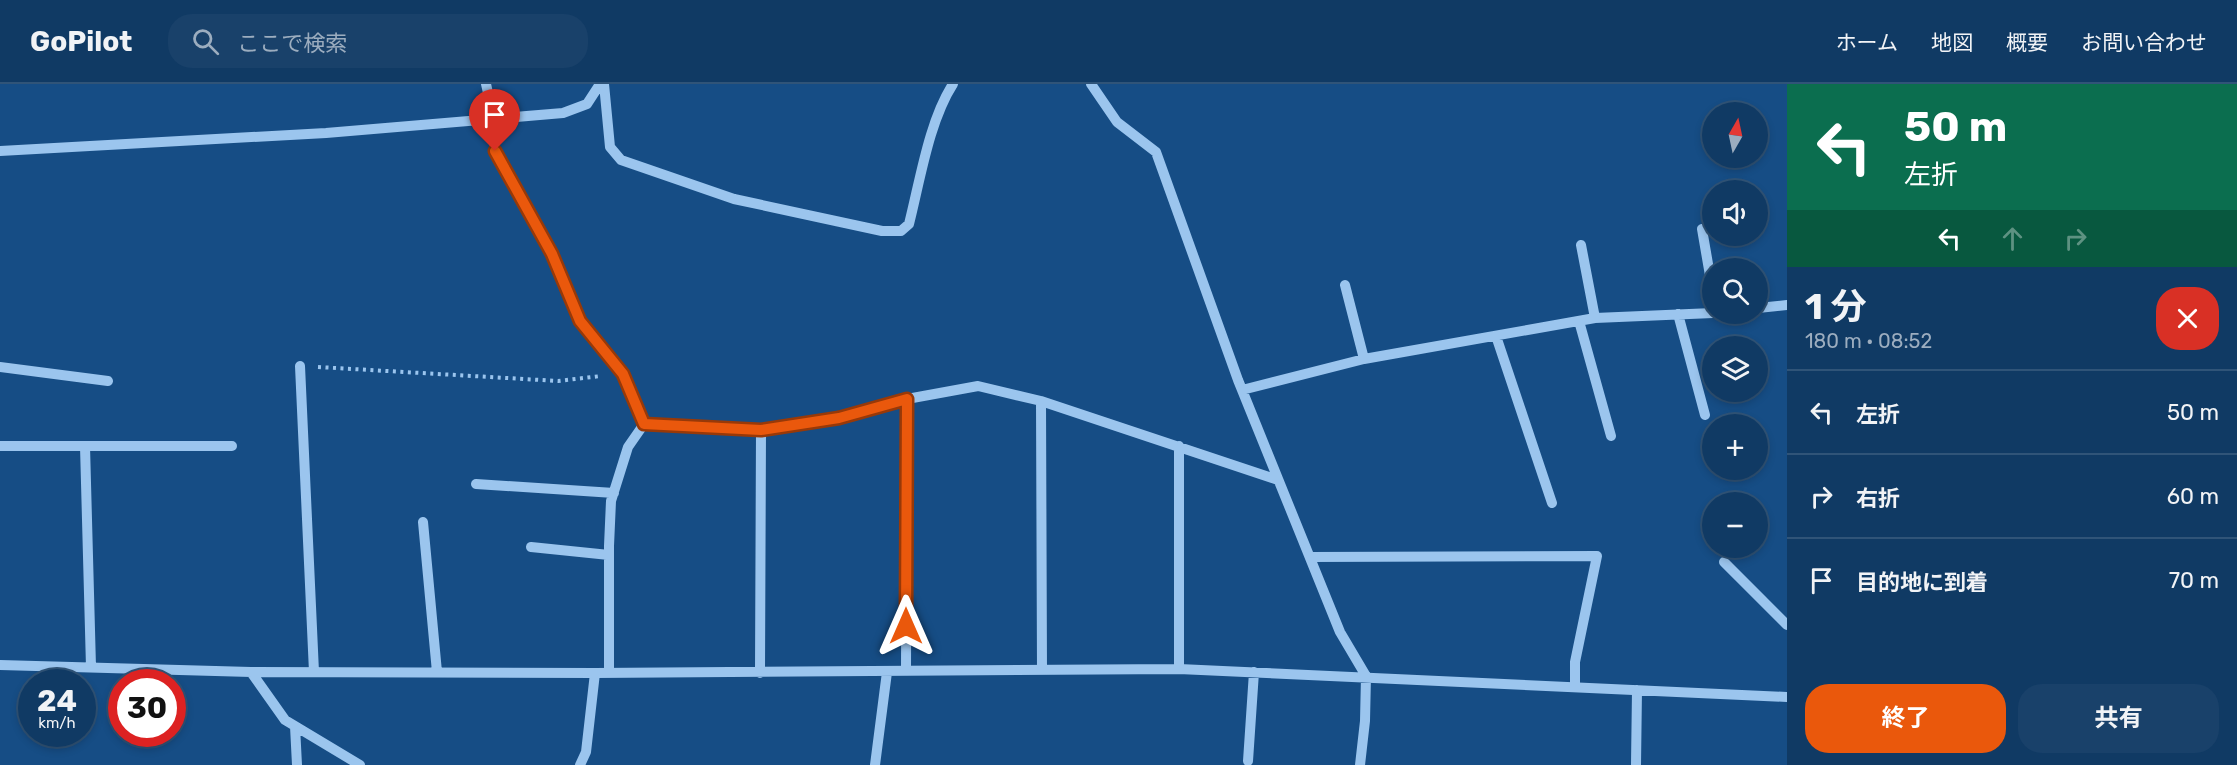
<!DOCTYPE html>
<html lang="ja">
<head>
<meta charset="utf-8">
<style>
  :root { --surface:#103a64; --page:#19416a; --text:#f1f3f6; --muted:#9cadbf; --line:#305478; --accent:#ea580c }
  body { margin:0; font-family:Rubik,"Noto Sans JP",sans-serif; background:var(--page); color:var(--text); height:100vh; display:flex; flex-direction:column; font-size:22px; white-space:nowrap }
  * { box-sizing:border-box; margin:0 }
  p { font-size:20px; color:var(--muted) }
  .icon { flex:none; width:33px; height:33px; fill:none; stroke:currentColor; stroke-width:2; stroke-linecap:round; stroke-linejoin:round }
  .map { position:relative; flex:1; overflow:hidden }
  .side { display:flex; flex-direction:column; background:var(--surface); width:450px }
  .side>* { flex:none }
  .top-card { background:#0b6e4f; color:#fff; overflow:hidden }
  .needle { width:39px; rotate:9deg }
  .tools { position:absolute; left:1702px; top:18px; display:grid; gap:12px }
  .tools a { display:grid; place-items:center; width:66px; height:66px; border-radius:50%; background:var(--surface); box-shadow:0 3px 9px #0003,0 0 0 2px var(--line); font-size:30px }
  .speed { position:absolute; left:18px; top:585px; display:flex; gap:12px; font-size:30px; font-weight:700; text-align:center }
  .speed>* { display:grid; place-content:center; width:78px; height:78px; border-radius:50%; background:var(--surface); box-shadow:0 3px 9px #0003,0 0 0 2px var(--line); line-height:1 }
  .speed small { font-size:15px; font-weight:400 }
  .speed .limit { border:9px solid #d22; background:#fff; color:#111 }
  .pin { position:absolute; display:grid; place-items:center; width:51px; height:51px; color:#fff; margin:-62px -26px; border-radius:50% 50% 50% 0; rotate:-45deg; box-shadow:0 0 6px #0007 }
  .pin .icon { rotate:45deg }
  .me { position:absolute; width:66px; margin:-33px; rotate:0deg; stroke-linejoin:round; filter:drop-shadow(0 0 4px #0008) }
  .turn { display:flex; align-items:center; gap:21px; height:126px; padding:0 18px; font-size:27px }
  .turn .icon { width:78px; height:78px; stroke-width:2.5 }
  .turn b { display:block; font-size:42px; line-height:51px }
  .lanes { display:flex; align-items:center; height:57px; padding:0 18px; background:#0003; justify-content:center; gap:30px; direction:ltr }
  .lanes .off { opacity:.35 }
  .round { display:grid; place-items:center; flex:none; width:63px; height:63px; border-radius:24px; background:var(--page) }
  .headline { display:flex; align-items:center; justify-content:space-between; height:102px; padding:0 18px }
  h1 { font-size:36px; font-weight:700; line-height:45px }
  .primary-button { display:flex; gap:12px; margin-top:auto; padding:12px 18px }
  .primary-button a { flex:1; height:69px; border-radius:24px; background:var(--accent); color:#fff; font-size:24px; font-weight:700; line-height:69px; text-align:center }
  .primary-button a+a { background:var(--page); color:var(--text) }
  ul { padding:0; list-style:none }
  li { display:flex; align-items:center; gap:18px; height:84px; padding:0 18px; border-top:2px solid var(--line) }
  li div { flex:1 }
  li b { display:block; font-size:22px }
  li em { font-style:normal }
  header { display:flex; align-items:center; gap:36px; box-sizing:border-box; height:84px; padding:0 30px; background:var(--surface); border-bottom:2px solid var(--line) }
  header strong { font-size:28px }
  nav { display:flex; gap:33px; margin-inline-start:auto; font-size:21px }
  .search { width:420px; height:54px; background:var(--page); display:flex; align-items:center; gap:15px; box-sizing:border-box; padding:0 21px; border-radius:24px; color:var(--muted); font-size:22px }
  main { display:flex; flex:1; min-height:0 }
  .map>svg:first-child { display:block }
  .lines { fill:none; stroke-linecap:round; stroke-linejoin:round }
  .path { stroke:#9bc5ee; stroke-width:4; stroke-dasharray:3 4.5; stroke-linecap:butt }
  .minor { stroke:#9bc5ee; stroke-width:10 }
  .route-casing { stroke:#983908; stroke-width:15 }
  .route { stroke:#ea580c; stroke-width:10 }
</style>
</head>
<body>
<header>
<strong>GoPilot</strong>
<div class="search"><svg class="icon" aria-label="search" viewBox="0 0 24 24"><circle cx="10" cy="10" r="6"/><path d="M15 15l6 6"/></svg>ここで検索</div>
<nav><a>ホーム</a><a>地図</a><a>概要</a><a>お問い合わせ</a></nav>
</header>
<main>
<div class="map">
<svg width="1787" height="681" viewBox="0 0 1787 681">
  <rect width="100%" height="100%" fill="#164d85"/>
  <g class="lines">
    <path class="path" d="M 318,283 L 558,297 L 601,292"/>
    <path class="minor" d="M 486,0 L 494,36 L 495,67 L 552,170 L 580,237 L 623,290 L 644,340 L 628,363 L 611,417 L 609,462 L 609,588
      M 604,0 L 610,63 L 621,76 L 734,115 L 882,147 L 901,147 L 909,140 C 920,97 929,37 953,0
      M 1091,0 L 1117,38 L 1156,68 L 1238,296 L 1340,548 L 1366,592 L 1365,637 L 1360,681
      M 0,67 L 326,49 L 563,29 L 587,20 L 600,0
      M 1702,145 L 1713,209
      M 1581,161 L 1595,234
      M 1345,201 L 1364,275
      M 1758,224 L 1787,221
      M 1678,230 L 1705,331
      M 1579,237 L 1611,352
      M 1496,252 L 1552,419
      M 300,282 L 314,588
      M 0,283 L 108,297
      M 1242,306 L 1364,275 L 1595,234 L 1713,229
      M 1041,317 L 1042,586
      M 644,340 L 761,346 L 839,334 L 907,315 L 978,302 L 1041,317 L 1278,396
      M 0,362 L 232,362
      M 85,362 L 91,583
      M 476,400 L 614,409
      M 423,438 L 437,588
      M 531,463 L 609,471
      M 1310,473 L 1597,472 L 1575,578 L 1575,603
      M 1724,478 L 1787,541
      M 0,581 L 251,588 L 595,589 L 1179,585 L 1787,613
      M 1179,585 L 1179,362
      M 906,587 L 907,315
      M 251,588 L 285,636 L 360,681
      M 760,589 L 761,346
      M 295,642 L 297,681
      M 1248,677 L 1254,588
      M 580,681 L 586,668 L 595,589
      M 875,681 L 887,588
      M 1636,681 L 1637,606"/>
  </g>
  <g class="lines">
    <defs>
      <path id="route" d="M 495,67 L 552,170 L 580,237 L 623,290 L 644,340 L 761,346 L 839,334 L 907,315 L 906,542"/>
    </defs>
    <use href="#route" class="route-casing"/>
    <use href="#route" class="route"/>
  </g>
</svg>
<div class="tools">
<a><svg class="needle" viewBox="-14 -14 28 28"><path d="M0-13l5 13h-10z" fill="#e53935"/><path d="M0 13l5-13h-10z" fill="#9cadbf"/></svg></a>
<a><svg class="icon" aria-label="sound" viewBox="0 0 24 24"><path d="M4 9h4l5-4v14l-5-4H4zM17 9q2 3 0 6"/></svg></a>
<a><svg class="icon" aria-label="search" viewBox="0 0 24 24"><circle cx="10" cy="10" r="6"/><path d="M15 15l6 6"/></svg></a>
<a><svg class="icon" aria-label="layers" viewBox="0 0 24 24"><path d="M12 4l9 5-9 5-9-5zM3 14l9 5 9-5"/></svg></a>
<a>+</a>
<a>−</a>
</div>
<div class="speed"><div>24<small>km/h</small></div><div class="limit">30</div></div>
<div class="pin" style="left:495px;top:67px;background:#d93025"><svg class="icon" aria-label="arrive" viewBox="0 0 24 24"><path d="M6 21V4h12l-3 4 3 4H6"/></svg></div>
<svg class="me" style="left:906px;top:542px" viewBox="-20 -20 40 40"><path d="M0-17L14 15 0 8-14 15z" fill="#ea580c" stroke="#fff" stroke-width="4"/></svg>
</div>
<section class="side">
<div class="top-card">
<div class="turn"><svg class="icon" aria-label="left" viewBox="0 0 24 24"><path d="M17 20v-9H6M10 6l-5 5 5 5"/></svg><div><b>50 m</b>左折</div></div>
<div class="lanes"><svg class="icon" aria-label="left" viewBox="0 0 24 24"><path d="M17 20v-9H6M10 6l-5 5 5 5"/></svg><svg class="icon off" aria-label="ahead" viewBox="0 0 24 24"><path d="M12 20V5M6 11l6-6 6 6"/></svg><svg class="icon off" aria-label="right" viewBox="0 0 24 24"><path d="M7 20v-9h11M14 6l5 5-5 5"/></svg></div>
</div>
<div class="headline"><div><h1>1 分</h1><p>180 m · 08:52</p></div><a class="round" style="background:#d93025;color:#fff"><svg class="icon" aria-label="close" viewBox="0 0 24 24"><path d="M6 6l12 12M18 6L6 18"/></svg></a></div>
<ul>
<li><svg class="icon" aria-label="left" viewBox="0 0 24 24"><path d="M17 20v-9H6M10 6l-5 5 5 5"/></svg><div><b>左折</b></div><em>50 m</em></li>
<li><svg class="icon" aria-label="right" viewBox="0 0 24 24"><path d="M7 20v-9h11M14 6l5 5-5 5"/></svg><div><b>右折</b></div><em>60 m</em></li>
<li><svg class="icon" aria-label="arrive" viewBox="0 0 24 24"><path d="M6 21V4h12l-3 4 3 4H6"/></svg><div><b>目的地に到着</b></div><em>70 m</em></li>
</ul>
<div class="primary-button"><a>終了</a><a>共有</a></div>
</section>
</main>
</body>
</html>
